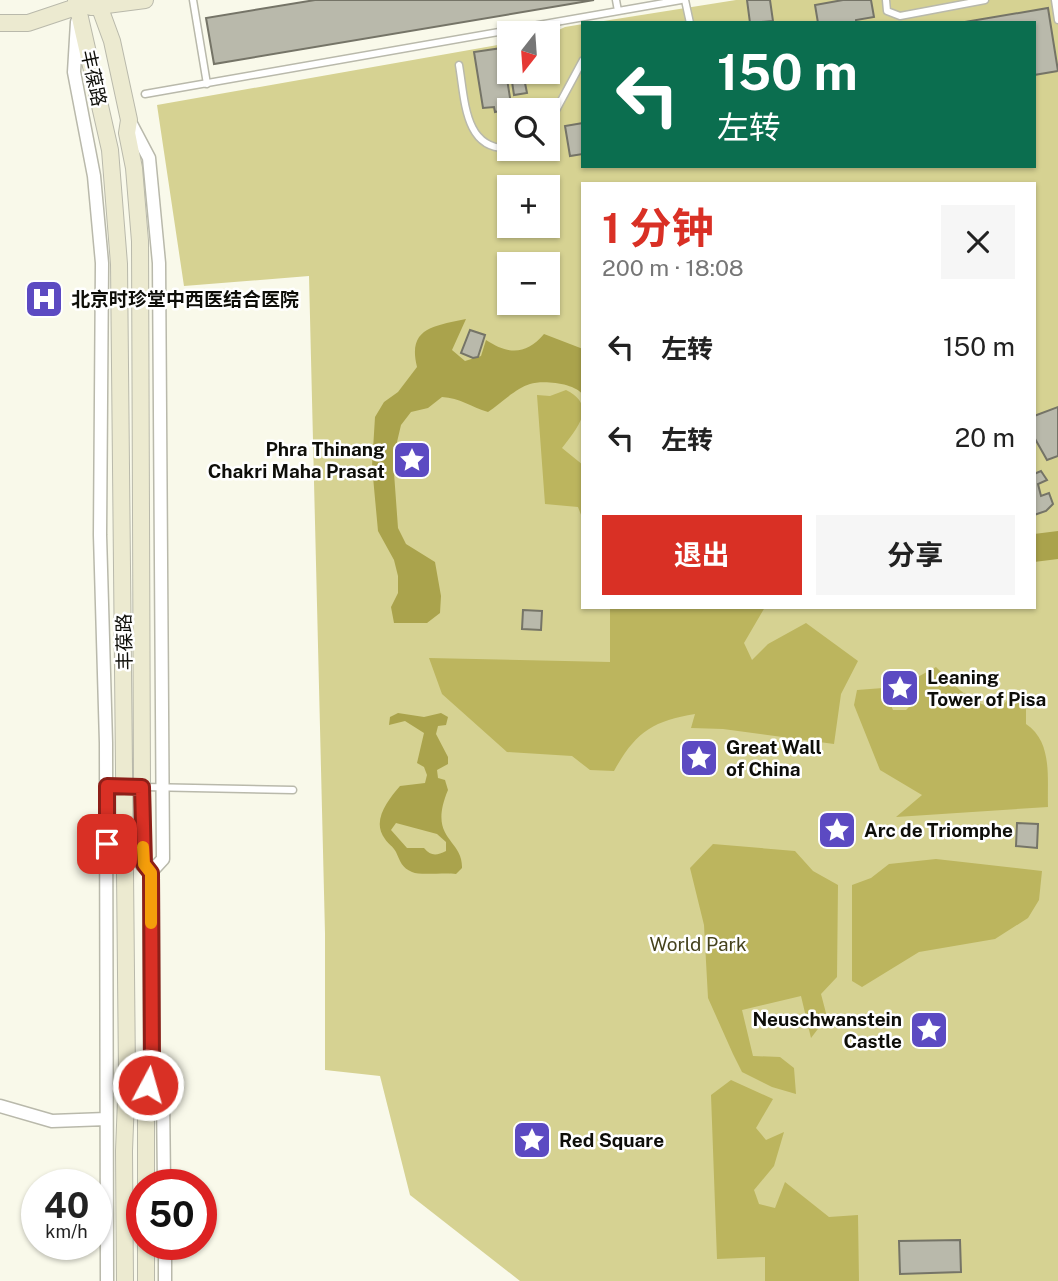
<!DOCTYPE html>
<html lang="zh">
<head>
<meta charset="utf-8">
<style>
  :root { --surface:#fff; --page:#f6f6f6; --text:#222; --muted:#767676; --accent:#d93025 }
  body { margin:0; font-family:"Public Sans","Noto Sans SC",sans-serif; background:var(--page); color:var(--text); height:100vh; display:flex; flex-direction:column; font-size:26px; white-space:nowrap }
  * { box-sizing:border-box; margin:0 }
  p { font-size:23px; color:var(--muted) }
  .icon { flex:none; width:38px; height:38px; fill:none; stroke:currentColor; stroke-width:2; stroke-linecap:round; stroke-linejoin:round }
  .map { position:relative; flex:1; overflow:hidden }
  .drawer { position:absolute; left:581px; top:182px; width:455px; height:427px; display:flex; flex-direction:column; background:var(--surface); border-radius:0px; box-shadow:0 2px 5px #0004 }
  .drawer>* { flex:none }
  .hud { position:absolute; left:581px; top:21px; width:455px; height:147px; border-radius:0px; box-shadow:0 2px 5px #0004; background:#0b6e4f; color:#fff; overflow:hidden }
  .needle { width:46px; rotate:197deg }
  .fabs { position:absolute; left:497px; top:21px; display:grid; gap:14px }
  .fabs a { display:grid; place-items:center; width:63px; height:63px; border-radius:0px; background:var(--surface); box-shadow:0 2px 5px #0004; font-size:35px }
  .speed { position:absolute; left:21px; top:1169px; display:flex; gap:14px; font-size:35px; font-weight:700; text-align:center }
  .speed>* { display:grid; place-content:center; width:91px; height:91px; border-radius:50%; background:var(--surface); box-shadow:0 2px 5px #0004; line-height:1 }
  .speed small { font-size:18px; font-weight:400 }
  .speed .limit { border:10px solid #d22; background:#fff; color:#111 }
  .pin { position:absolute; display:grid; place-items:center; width:60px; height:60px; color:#fff; margin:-30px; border-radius:14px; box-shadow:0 4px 10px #0006 }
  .me { position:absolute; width:77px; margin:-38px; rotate:6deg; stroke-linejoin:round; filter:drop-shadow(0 0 5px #0008) }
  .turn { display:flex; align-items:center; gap:24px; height:147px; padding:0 21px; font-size:32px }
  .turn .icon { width:91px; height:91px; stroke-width:2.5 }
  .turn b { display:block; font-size:49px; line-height:60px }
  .round { display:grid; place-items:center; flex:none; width:74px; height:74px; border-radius:0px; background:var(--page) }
  .head { display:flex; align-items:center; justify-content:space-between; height:119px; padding:0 21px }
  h1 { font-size:42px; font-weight:700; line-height:52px; color:var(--accent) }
  .action { display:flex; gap:14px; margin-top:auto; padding:14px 21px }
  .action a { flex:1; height:80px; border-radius:0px; background:var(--accent); color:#fff; font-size:28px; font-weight:700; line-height:80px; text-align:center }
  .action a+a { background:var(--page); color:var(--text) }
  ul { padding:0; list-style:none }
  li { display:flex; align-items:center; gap:21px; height:91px; padding:0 21px }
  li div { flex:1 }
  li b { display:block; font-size:26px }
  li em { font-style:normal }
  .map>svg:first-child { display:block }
  .green { fill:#d6d292; fill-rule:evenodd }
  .forest { fill:#bcb55e }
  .water { fill:#aaa34c; fill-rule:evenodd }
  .building { fill:#b9b9ab; stroke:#757467; stroke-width:2 }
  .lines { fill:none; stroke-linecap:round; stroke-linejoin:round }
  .lane-casing { stroke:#b9b9ab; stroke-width:9 }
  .street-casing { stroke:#b9b9ab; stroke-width:15 }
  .secondary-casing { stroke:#b9b9ab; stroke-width:18 }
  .lane { stroke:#fff; stroke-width:6 }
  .street { stroke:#fff; stroke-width:12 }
  .secondary { stroke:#ecead0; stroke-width:16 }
  .route-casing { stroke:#8d1f18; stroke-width:18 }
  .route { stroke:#d93025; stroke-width:12 }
  .slow { stroke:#f59e0b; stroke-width:12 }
  .labels { text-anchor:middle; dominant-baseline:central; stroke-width:5; stroke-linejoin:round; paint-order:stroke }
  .street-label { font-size:19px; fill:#0e0e09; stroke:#fff }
  .poi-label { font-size:19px; font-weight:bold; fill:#0e0e09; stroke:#fff; text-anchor:start }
  .park-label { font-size:19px; fill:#45421d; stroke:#fff }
</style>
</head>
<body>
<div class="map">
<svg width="1058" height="1281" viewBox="0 0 1058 1281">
  <rect width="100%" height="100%" fill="#f9f9ea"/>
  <path class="green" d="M 736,0 L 1058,0 L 1058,1281 L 520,1281 L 410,1195 L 380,1076 L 325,1070 L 325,933 L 309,276 L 184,286 L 157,105 L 509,43 L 509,72 L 548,72 L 548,35 L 565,27 L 583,24 L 583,166 L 1034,166 L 1034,23 L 591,23 ZM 509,110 L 548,110 L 548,149 L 509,149 ZM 583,184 L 1034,184 L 1034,607 L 583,607 ZM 509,187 L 548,187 L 548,226 L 509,226 ZM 509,264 L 548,264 L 548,303 L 509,303 Z"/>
  <path class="forest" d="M 566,390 C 598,406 577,428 562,448 L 583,465 L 583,520 L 578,507 L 545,504 L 537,395 L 550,396 Z
    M 610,607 L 765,607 L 744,643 L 752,660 L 768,644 L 806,623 L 858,661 L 841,694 L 834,744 L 723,729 L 691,728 L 695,714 C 652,721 635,733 614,771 L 590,770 L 572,756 L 507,752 L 442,694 L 429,658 L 610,662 Z
    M 936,667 C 955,686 972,705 1000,709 L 1015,690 L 1026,694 L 1026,724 C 1053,742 1047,778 1048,807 L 896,817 L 922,795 L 880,770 L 854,705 L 857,690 L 883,688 L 893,710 L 906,710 L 914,702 L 914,679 Z
    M 713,844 L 795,851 L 813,871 L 838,885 L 837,977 L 821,994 L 827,1017 L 811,1038 L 801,996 L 742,1010 L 753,1056 L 780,1057 L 794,1068 L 796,1094 L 772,1087 L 742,1072 L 733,1054 L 708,998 L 704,925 L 690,868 Z
    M 936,859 L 1042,871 L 1039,900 L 1028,918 L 995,939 L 919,952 L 862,987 L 852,981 L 852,885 L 871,878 L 889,864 Z
    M 731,1080 L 773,1099 L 756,1128 L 766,1140 L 784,1132 L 774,1166 L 754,1190 L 759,1204 L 775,1208 L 785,1182 L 829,1217 L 858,1215 L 859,1281 L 765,1281 L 765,1257 L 717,1259 L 711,1095 Z"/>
  <path class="water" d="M 466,319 L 452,350 L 465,361 L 481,356 L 486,340 C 509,355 526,355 544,334 L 583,349 L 583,395 C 575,383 543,380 530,384 C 516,388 500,404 488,412 C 471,407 460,398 442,397 L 428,408 L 411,412 L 401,425 L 393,459 L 398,528 L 406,544 L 435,562 L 441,596 L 440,613 L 427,623 L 394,623 L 391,607 L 398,593 L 398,576 L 394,560 L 378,531 L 372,466 L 375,417 L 384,402 L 398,392 L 417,367 C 407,327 435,326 466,319 Z
    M 1058,531 L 1058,559 L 1034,562 L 1034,534 Z
    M 398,713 L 424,717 L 441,713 L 448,717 L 446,725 L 438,726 L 436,734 L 448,757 L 448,764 L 437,770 L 438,778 L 445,780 L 448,790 C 427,840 463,838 462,868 L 456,874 C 444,872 421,876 412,872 C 402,868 400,861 396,852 C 393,846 388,844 385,839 C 371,821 388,800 400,786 L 425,783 L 427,775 L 424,767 L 417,763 L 424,733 L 405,721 L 389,725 L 390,717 ZM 396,823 L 437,834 L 446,842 L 446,851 C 436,856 431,856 424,848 L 407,848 L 391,830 Z"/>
  <path class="building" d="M 315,0 L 594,0 L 214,64 L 206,18 Z
    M 747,0 L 770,0 L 773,21 L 750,23 Z
    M 843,0 L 871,0 L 874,17 L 856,20 L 856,23 L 818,23 L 815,5 Z
    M 1048,8 L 1058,71 L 1034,75 L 1034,23 L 959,23 Z
    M 502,48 L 511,104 L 499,106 L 500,111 L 495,112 L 494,107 L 483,108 L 474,52 Z
    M 523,73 L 527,93 L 514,95 L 511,75 Z
    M 583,123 L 583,154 L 570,156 L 565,126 Z
    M 470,330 L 485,335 L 478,357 L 473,358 L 461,353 Z
    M 1058,407 L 1058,456 L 1047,460 L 1034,437 L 1034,416 Z
    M 1041,471 L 1047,480 L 1038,484 L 1041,496 L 1049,493 L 1053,504 L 1046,511 L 1034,515 L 1034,474 Z
    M 523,610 L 542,611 L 541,630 L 522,629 Z
    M 1017,823 L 1038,824 L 1037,848 L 1016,846 Z
    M 960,1240 L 961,1272 L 900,1274 L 899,1241 Z"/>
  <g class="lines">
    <defs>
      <path id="lane" d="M 193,0 L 207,84
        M 616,0 L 618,11
        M 685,0 L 690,23
        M 886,0 L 887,11 L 900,16 L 985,0
        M 1055,0 L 1058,20
        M 459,65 C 465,99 464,151 509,148
        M 145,94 L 681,0
        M 548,125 L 583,60
        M 144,787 L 293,790"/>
      <path id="street" d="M 77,22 L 74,72 L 94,176 L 102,263 L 100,535 L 106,743 L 107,1281
        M 129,120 L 149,158 L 159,263 L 163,859 L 151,872
        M 152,1069 L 163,1095 L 164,1185
        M 0,1106 L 52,1121 L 106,1119
        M 165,1244 L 165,1281"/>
      <path id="secondary" d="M 76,0 L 110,150 L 119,264 L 127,1074 L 124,1151 L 125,1281
        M 97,0 L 112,41 L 129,120 L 127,133 L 134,168 L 140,241 L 142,787 L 143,864 L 151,872 L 152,1069 L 146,1098 L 146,1185
        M 91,7 L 145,0
        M 0,23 L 28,23 L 85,4
        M 146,1244 L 146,1281"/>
    </defs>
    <use href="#lane" class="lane-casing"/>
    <use href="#street" class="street-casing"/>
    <use href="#secondary" class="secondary-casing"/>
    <use href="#lane" class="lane"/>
    <use href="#street" class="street"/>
    <use href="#secondary" class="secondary"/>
  </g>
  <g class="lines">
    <defs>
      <path id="route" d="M 107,844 L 107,786 L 142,787 L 144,864 L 151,873 L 152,1069 L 148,1085"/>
    </defs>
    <use href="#route" class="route-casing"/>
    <use href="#route" class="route"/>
    <path class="slow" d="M 143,847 L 144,864 L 151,873 L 151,923"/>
  </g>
  <defs>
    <symbol id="hospital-square" viewBox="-11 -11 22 22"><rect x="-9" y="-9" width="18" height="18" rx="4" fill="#5c4ac2" stroke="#fff"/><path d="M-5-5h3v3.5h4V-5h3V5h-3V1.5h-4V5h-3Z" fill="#fff"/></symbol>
    <symbol id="sight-square" viewBox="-11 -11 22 22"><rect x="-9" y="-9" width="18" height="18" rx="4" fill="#5c4ac2" stroke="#fff"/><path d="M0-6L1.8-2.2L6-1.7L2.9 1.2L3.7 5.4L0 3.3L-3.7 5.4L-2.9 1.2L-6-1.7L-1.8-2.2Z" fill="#fff"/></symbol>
  </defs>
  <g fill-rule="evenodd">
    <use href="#hospital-square" x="22" y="277" width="44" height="44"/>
    <use href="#sight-square" x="390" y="438" width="44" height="44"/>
    <use href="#sight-square" x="878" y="666" width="44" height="44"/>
    <use href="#sight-square" x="677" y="736" width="44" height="44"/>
    <use href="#sight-square" x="815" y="808" width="44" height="44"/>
    <use href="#sight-square" x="907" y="1008" width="44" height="44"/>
    <use href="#sight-square" x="510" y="1118" width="44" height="44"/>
  </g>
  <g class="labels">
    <g class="street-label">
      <text transform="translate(94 78) rotate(78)">丰葆路</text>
      <text transform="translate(124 642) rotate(-91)">丰葆路</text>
    </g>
    <g class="poi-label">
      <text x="71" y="299">北京时珍堂中西医结合医院</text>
      <text x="385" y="449" text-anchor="end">Phra Thinang<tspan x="385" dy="22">Chakri Maha Prasat</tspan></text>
      <text x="927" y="677">Leaning<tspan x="927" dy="22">Tower of Pisa</tspan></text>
      <text x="726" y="747">Great Wall<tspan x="726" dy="22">of China</tspan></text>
      <text x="864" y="830">Arc de Triomphe</text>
      <text x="902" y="1019" text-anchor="end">Neuschwanstein<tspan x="902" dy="22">Castle</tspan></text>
      <text x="559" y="1140">Red Square</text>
    </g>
    <g class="park-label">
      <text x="698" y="944">World Park</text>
    </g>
  </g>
</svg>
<div class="fabs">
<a><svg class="needle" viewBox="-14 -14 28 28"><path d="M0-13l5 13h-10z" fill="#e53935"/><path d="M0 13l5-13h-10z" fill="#767676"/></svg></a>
<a><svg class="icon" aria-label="search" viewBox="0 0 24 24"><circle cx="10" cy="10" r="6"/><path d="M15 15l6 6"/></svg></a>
<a>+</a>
<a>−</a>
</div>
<div class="speed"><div>40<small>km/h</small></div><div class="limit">50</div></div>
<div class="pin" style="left:107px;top:844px;background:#d93025"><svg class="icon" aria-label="arrive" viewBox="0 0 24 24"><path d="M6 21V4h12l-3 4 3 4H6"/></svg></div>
<svg class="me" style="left:148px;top:1085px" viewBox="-20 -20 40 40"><circle r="17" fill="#d93025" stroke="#fff" stroke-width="3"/><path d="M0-11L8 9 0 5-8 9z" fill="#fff"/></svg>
<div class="hud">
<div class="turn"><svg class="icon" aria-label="left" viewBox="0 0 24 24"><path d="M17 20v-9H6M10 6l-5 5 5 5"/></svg><div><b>150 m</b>左转</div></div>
</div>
<section class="drawer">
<div class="head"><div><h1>1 分钟</h1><p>200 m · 18:08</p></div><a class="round"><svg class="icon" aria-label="close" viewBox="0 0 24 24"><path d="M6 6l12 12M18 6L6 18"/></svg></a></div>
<ul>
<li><svg class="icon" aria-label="left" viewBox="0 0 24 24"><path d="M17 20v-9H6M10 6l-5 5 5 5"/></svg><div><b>左转</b></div><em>150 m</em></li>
<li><svg class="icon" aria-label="left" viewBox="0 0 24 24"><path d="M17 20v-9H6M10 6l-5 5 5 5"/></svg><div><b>左转</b></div><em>20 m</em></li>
</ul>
<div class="action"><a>退出</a><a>分享</a></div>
</section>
</div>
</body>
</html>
